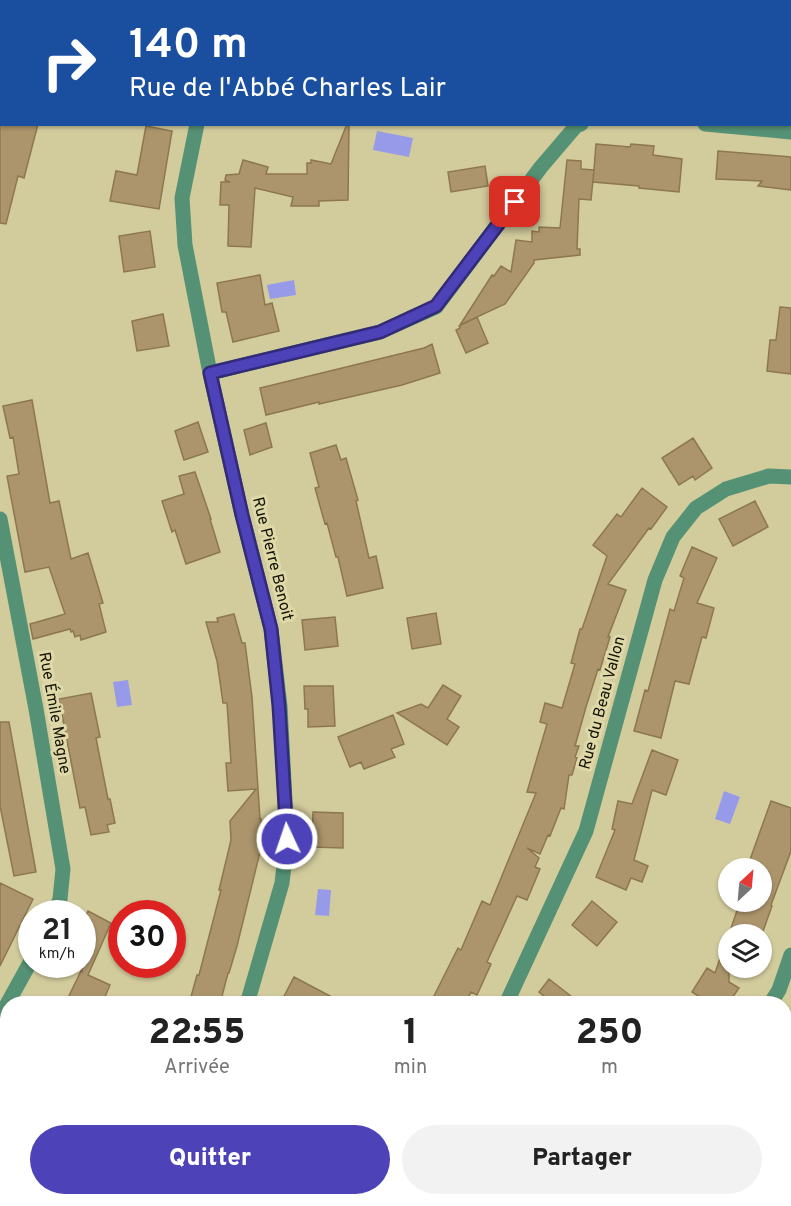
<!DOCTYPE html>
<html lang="fr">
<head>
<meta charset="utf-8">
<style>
  :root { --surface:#fff; --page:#f2f2f2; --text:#222; --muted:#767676; --accent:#4e42b9 }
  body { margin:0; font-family:Overpass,sans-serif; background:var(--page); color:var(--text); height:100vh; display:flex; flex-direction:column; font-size:22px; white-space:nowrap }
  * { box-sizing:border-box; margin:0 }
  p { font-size:20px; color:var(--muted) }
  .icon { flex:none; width:33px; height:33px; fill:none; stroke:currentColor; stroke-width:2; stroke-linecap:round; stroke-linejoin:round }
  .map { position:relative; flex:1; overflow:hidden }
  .panel { position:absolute; left:0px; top:996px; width:792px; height:210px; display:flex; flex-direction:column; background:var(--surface); border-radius:24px 24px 0 0; box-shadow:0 2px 4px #0004 }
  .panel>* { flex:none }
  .guide { position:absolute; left:0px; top:0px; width:792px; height:126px; box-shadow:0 2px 4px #0004; background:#1a4fa0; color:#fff; overflow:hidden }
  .needle { width:39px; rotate:26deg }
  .fabs { position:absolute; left:718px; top:858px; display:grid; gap:12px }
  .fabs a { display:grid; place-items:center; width:54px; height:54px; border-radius:50%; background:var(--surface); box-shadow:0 2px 4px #0004; font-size:30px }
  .speed { position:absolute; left:18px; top:900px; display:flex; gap:12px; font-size:30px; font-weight:700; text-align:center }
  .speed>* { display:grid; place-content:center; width:78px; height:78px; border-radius:50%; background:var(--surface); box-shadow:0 2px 4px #0004; line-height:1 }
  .speed small { font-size:15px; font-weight:400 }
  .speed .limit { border:9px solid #d22; background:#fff; color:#111 }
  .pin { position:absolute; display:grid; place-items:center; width:51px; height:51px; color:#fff; margin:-26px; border-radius:12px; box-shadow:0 3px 9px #0006 }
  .me { position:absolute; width:66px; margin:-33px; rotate:357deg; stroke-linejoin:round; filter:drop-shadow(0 0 4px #0008) }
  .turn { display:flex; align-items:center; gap:21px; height:126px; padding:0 30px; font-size:27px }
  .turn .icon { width:78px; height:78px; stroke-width:2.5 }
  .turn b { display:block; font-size:42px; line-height:51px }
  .eta { display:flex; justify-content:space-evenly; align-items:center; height:102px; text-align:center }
  .eta b { font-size:36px; font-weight:800; line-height:42px }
  .cta { display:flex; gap:12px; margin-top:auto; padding:12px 30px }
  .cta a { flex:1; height:69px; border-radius:36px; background:var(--accent); color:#fff; font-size:24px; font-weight:800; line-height:69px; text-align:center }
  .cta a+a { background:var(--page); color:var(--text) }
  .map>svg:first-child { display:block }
  .water { fill:#979ae8 }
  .building { fill:#ac956c; stroke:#8d774f; stroke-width:1.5 }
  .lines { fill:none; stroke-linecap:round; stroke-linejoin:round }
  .minor { stroke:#559174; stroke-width:15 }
  .route-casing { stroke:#332b78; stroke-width:15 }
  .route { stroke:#4e42b9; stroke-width:10 }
  .labels { text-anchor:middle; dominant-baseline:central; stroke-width:6; stroke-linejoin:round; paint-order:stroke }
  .street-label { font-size:16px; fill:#151303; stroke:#dfd9a9 }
</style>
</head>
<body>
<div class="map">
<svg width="791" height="1206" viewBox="0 0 791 1206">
  <rect width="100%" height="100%" fill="#d2cc9d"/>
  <path class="water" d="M 377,131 L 413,138 L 409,157 L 373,150 Z
    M 294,280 L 296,295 L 270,299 L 267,285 Z
    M 128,680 L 132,705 L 117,707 L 113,682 Z
    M 724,791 L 740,797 L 730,824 L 715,819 Z
    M 318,889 L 331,890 L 329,916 L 315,915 Z"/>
  <path class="building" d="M 0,124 L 38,124 L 24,178 L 18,176 L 6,224 L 0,223 Z
    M 347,124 L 349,125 L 348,200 L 319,201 L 319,206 L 291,206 L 293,197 L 255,188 L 251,247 L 228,246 L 229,205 L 220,205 L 221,182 L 230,182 L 225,180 L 226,175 L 239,174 L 243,160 L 268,167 L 266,174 L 307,174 L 307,163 L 311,163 L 311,160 L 331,164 Z
    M 146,126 L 172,131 L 159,209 L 110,201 L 116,171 L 137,175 Z
    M 596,144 L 630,147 L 631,144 L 654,146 L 653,155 L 682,159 L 679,192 L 639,188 L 639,186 L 593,182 Z
    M 718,151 L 791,157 L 791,190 L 758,186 L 762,181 L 716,179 Z
    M 567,160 L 581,161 L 581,169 L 594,170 L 591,200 L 579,199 L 577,249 L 580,249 L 580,255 L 534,260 L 534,263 L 505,304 L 460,325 L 492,275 L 494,276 L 501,266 L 511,272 L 516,240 L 532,242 L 532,231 L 539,232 L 539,227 L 560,228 Z
    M 485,166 L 488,186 L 451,192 L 448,172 Z
    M 150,231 L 155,267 L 124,272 L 119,236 Z
    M 260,275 L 265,305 L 272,303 L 279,331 L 233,342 L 226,312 L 222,312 L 217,283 Z
    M 780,307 L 791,308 L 791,374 L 767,371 L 770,340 L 776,340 Z
    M 163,314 L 169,346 L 137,351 L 132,321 Z
    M 477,317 L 488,343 L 466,353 L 456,330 L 460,328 L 459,326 Z
    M 432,344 L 440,373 L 402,385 L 319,404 L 319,402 L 266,415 L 260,388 L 424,348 Z
    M 32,400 L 50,503 L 59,501 L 71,559 L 88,553 L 103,603 L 99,604 L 106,632 L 81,640 L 80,635 L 75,637 L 73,631 L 71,632 L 70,629 L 33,639 L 30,624 L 65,614 L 49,567 L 25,572 L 7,476 L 19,474 L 13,437 L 10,438 L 3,406 Z
    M 198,422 L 208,452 L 184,460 L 175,431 Z
    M 266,423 L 272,447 L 250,455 L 244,430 Z
    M 693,438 L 712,468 L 695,480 L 693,476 L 679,485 L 662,458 Z
    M 336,445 L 341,460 L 346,458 L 358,500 L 356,501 L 369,558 L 376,556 L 383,588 L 347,596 L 338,557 L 336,557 L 327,523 L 325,524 L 315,488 L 319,487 L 310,453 Z
    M 195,472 L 211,519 L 210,519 L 220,552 L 186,564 L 175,530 L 172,532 L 162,501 L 184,494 L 179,476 Z
    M 642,488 L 667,507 L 651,529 L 649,528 L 608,584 L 626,590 L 608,637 L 610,637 L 600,670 L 598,669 L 586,707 L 575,746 L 579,746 L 575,757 L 577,758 L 572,775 L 569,775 L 564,809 L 561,808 L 550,836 L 548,835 L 540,854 L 527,848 L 539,858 L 535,867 L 540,869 L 527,900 L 517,896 L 487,962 L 491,964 L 477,995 L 471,992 L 465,1004 L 430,1004 L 458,948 L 461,950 L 482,901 L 490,905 L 536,793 L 527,792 L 547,724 L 540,722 L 545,703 L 562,708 L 575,664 L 571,663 L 580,629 L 582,629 L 607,556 L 593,545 L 617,514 L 621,517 Z
    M 755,501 L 768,527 L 733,546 L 719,519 Z
    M 692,547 L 717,558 L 697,603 L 714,608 L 706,638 L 702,637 L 689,684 L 675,681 L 661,738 L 634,731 L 645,690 L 648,691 L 670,609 L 674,611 L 684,578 L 680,576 Z
    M 436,613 L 441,644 L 412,649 L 407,618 Z
    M 234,614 L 242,643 L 245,643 L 252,697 L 260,819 L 261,819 L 261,848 L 237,946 L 229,973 L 228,973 L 220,1004 L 189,1004 L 197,975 L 199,975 L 221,890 L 219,890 L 231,840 L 230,821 L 256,789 L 228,791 L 226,763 L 231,763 L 227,703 L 223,703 L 217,661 L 206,622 L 218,622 L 217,618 Z
    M 335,617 L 338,646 L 305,650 L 302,620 Z
    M 443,685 L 461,696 L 447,719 L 459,727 L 447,745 L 397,713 L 421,704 L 428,708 Z
    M 304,686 L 333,686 L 335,726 L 308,727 L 308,709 L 305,709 Z
    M 91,693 L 100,737 L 96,738 L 108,799 L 110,799 L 115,823 L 107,825 L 109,832 L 91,835 L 85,807 L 80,808 L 59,699 Z
    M 393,715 L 404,744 L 391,749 L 395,757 L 364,769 L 361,762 L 350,767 L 338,737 Z
    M 0,722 L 9,722 L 36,872 L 14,876 L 0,806 Z
    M 652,750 L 678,760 L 666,795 L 652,790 L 634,860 L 648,866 L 642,882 L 631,878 L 626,890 L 596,877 L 615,830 L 612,829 L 618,801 L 632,804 Z
    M 771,801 L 791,808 L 791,851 L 771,905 L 772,906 L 762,934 L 729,934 L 740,902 L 762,902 L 762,868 L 747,868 Z
    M 313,812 L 343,813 L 343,848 L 312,847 Z
    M 0,883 L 33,899 L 0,966 Z
    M 592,901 L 617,922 L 597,946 L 572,925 Z
    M 88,911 L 111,923 L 88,975 L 110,985 L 102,1004 L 65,1004 L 81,971 L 82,972 L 82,923 Z
    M 726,941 L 729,942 L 729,982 L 739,988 L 728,1004 L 711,1004 L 692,992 L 707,968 L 715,973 Z
    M 294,977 L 345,1004 L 280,1004 Z
    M 549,979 L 558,986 L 581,1004 L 554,1004 L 539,992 Z"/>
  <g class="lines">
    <path class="minor" d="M 6,2 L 7,0
      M 229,2 L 229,0
      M 0,25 L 2,20
      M 197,124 L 182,198 L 185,245 L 210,373 L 242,515 L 271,629 L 280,706 L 287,839 L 282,883 L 247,1004
      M 705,124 L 791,132
      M 210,373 L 380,332 L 436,307 L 541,167 L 576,126 L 581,124
      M 0,519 L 36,709 L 63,869 L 60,899 L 54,914
      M 506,1004 L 586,831 L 655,580 L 673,537 L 696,508 L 726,489 L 769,476 L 791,477
      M 770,1004 L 779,990 L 791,955
      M 0,1017 L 32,959
      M 171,1206 L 178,1198
      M 382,1206 L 387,1198
      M 611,1206 L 617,1198"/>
  </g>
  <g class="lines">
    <defs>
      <path id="route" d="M 287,839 L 279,706 L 271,629 L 242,515 L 210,373 L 380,332 L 436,306 L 515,202"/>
    </defs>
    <use href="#route" class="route-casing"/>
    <use href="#route" class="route"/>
  </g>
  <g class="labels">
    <g class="street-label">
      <text transform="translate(272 559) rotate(76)">Rue Pierre Benoit</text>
      <text transform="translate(603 703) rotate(-75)">Rue du Beau Vallon</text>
      <text transform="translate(54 713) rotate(80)">Rue Émile Magne</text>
    </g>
  </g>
</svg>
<div class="fabs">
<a><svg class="needle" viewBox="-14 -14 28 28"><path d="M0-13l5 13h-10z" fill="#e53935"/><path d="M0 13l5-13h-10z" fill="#767676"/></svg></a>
<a><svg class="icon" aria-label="layers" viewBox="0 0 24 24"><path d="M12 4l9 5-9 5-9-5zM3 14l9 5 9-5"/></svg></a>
</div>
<div class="speed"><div>21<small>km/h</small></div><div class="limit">30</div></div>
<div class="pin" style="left:515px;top:202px;background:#d93025"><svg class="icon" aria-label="arrive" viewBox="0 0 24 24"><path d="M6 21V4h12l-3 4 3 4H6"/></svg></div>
<svg class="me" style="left:287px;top:839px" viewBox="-20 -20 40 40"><circle r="17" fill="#4e42b9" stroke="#fff" stroke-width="3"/><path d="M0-11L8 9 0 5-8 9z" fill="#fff"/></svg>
<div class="guide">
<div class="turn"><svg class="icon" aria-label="right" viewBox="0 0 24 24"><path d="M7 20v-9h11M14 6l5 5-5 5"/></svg><div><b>140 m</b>Rue de l'Abbé Charles Lair</div></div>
</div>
<section class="panel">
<div class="eta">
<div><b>22:55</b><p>Arrivée</p></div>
<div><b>1</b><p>min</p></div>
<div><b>250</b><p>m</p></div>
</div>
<div class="cta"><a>Quitter</a><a>Partager</a></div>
</section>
</div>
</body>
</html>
